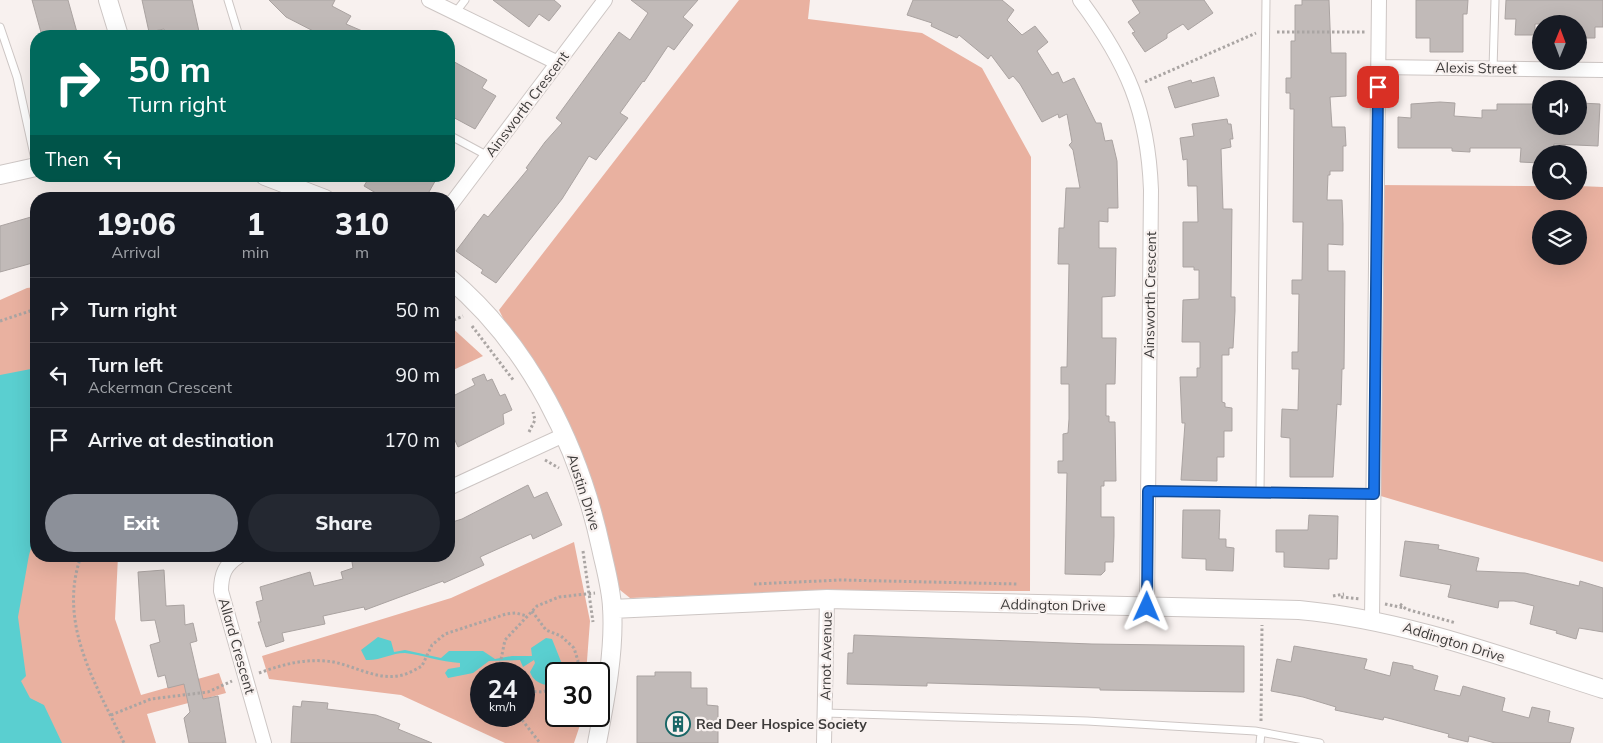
<!DOCTYPE html>
<html lang="en">
<head>
<meta charset="utf-8">
<style>
  :root { --surface:#171b24; --page:#242831; --text:#f1f3f6; --muted:#9ea1a6; --line:#363941; --accent:#8c9099 }
  body { margin:0; font-family:Mulish,sans-serif; background:var(--page); color:var(--text); height:100vh; display:flex; flex-direction:column; font-size:19px; white-space:nowrap }
  * { box-sizing:border-box; margin:0 }
  p { font-size:16px; color:var(--muted) }
  .icon { flex:none; width:28px; height:28px; fill:none; stroke:currentColor; stroke-width:2; stroke-linecap:round; stroke-linejoin:round }
  .map { position:relative; flex:1; overflow:hidden }
  .drawer { position:absolute; left:30px; top:192px; width:425px; height:370px; display:flex; flex-direction:column; background:var(--surface); border-radius:20px; box-shadow:0 5px 20px #0002 }
  .drawer>* { flex:none }
  .hud { position:absolute; left:30px; top:30px; width:425px; height:152px; border-radius:20px; box-shadow:0 5px 20px #0002; background:#00695c; color:#fff; overflow:hidden }
  .needle { width:32px; rotate:1deg }
  .controls { position:absolute; left:1532px; top:15px; display:grid; gap:10px }
  .controls a { display:grid; place-items:center; width:55px; height:55px; border-radius:50%; background:var(--surface); box-shadow:0 5px 20px #0002; font-size:25px }
  .speed { position:absolute; left:470px; top:662px; display:flex; gap:10px; font-size:25px; font-weight:700; text-align:center }
  .speed>* { display:grid; place-content:center; width:65px; height:65px; border-radius:50%; background:var(--surface); box-shadow:0 5px 20px #0002; line-height:1 }
  .speed small { font-size:12px; font-weight:400 }
  .speed .limit { border:2px solid #111; border-radius:8px; background:#fff; color:#111 }
  .pin { position:absolute; display:grid; place-items:center; width:42px; height:42px; color:#fff; margin:-21px; border-radius:10px; box-shadow:0 2px 8px #0006 }
  .me { position:absolute; width:55px; margin:-28px; rotate:1deg; stroke-linejoin:round; filter:drop-shadow(0 0 4px #0008) }
  .turn { display:flex; align-items:center; gap:18px; height:105px; padding:0 15px; font-size:22px }
  .turn .icon { width:65px; height:65px; stroke-width:2.5 }
  .turn b { display:block; font-size:35px; line-height:42px }
  .then { display:flex; align-items:center; height:48px; padding:0 15px; background:#0003; gap:10px; font-size:19px }
  .eta { display:flex; justify-content:space-evenly; align-items:center; height:85px; text-align:center }
  .eta b { font-size:30px; font-weight:800; line-height:35px }
  .primary-button { display:flex; gap:10px; margin-top:auto; padding:10px 15px }
  .primary-button a { flex:1; height:58px; border-radius:30px; background:var(--accent); color:#fff; font-size:20px; font-weight:800; line-height:58px; text-align:center }
  .primary-button a+a { background:var(--page); color:var(--text) }
  ul { padding:0; list-style:none }
  li { display:flex; align-items:center; gap:15px; height:65px; padding:0 15px; border-top:1px solid var(--line) }
  li div { flex:1 }
  li b { display:block; font-size:19px }
  li em { font-style:normal }
  .map>svg:first-child { display:block }
  .green { fill:#e9b1a0; fill-rule:evenodd }
  .water { fill:#5acfd0 }
  .building { fill:#c1bab8; stroke:#aaa3a1 }
  .lines { fill:none; stroke-linecap:round; stroke-linejoin:round }
  .service-casing { stroke:#cdc6c4; stroke-width:9 }
  .minor-casing { stroke:#cdc6c4; stroke-width:16 }
  .tertiary-casing { stroke:#cdc6c4; stroke-width:20 }
  .path { stroke:#aaa5a3; stroke-width:3; stroke-dasharray:2.5 2.5; stroke-linecap:butt }
  .service { stroke:#fff; stroke-width:7 }
  .minor { stroke:#fff; stroke-width:14 }
  .tertiary { stroke:#fff; stroke-width:18 }
  .route-casing { stroke:#114b97; stroke-width:12 }
  .route { stroke:#1a73e8; stroke-width:9 }
  .labels { text-anchor:middle; dominant-baseline:central; stroke-width:4.5; stroke-linejoin:round; paint-order:stroke }
  .street-label { font-size:14px; fill:#3d3b3a; stroke:#f8f1ef }
  .poi-label { font-size:14px; font-weight:bold; fill:#3d3b3a; stroke:#f8f1ef; text-anchor:start }
</style>
</head>
<body>
<div class="map">
<svg width="1603" height="743" viewBox="0 0 1603 743">
  <rect width="100%" height="100%" fill="#f8f1ef"/>
  <path class="green" d="M 739,0 L 810,0 L 808,19 L 922,33 L 982,68 L 1031,157 L 1030,591 L 848,590 L 630,598 L 620,590 L 530,373 L 499,310 Z
    M 1377,185 L 1541,186 L 1541,191 L 1579,191 L 1579,186 L 1603,187 L 1603,562 L 1374,494 ZM 1541,219 L 1579,219 L 1579,256 L 1541,256 Z
    M 36,287 L 36,556 L 118,556 L 115,619 L 141,695 L 219,673 L 226,693 L 147,714 L 156,743 L 0,743 L 0,300 L 27,288 Z
    M 449,325 L 483,356 L 449,372 Z
    M 574,542 L 590,621 L 586,674 L 556,674 L 556,716 L 583,716 L 574,743 L 505,743 L 401,695 L 269,679 L 262,656 L 451,598 ZM 481,674 L 524,674 L 524,716 L 481,716 Z"/>
  <path class="water" d="M 36,368 L 36,531 L 29,555 L 18,617 L 26,676 L 21,681 L 30,698 L 44,705 L 62,743 L 0,743 L 0,375 Z
    M 378,637 L 391,641 L 394,652 L 405,650 L 441,658 L 449,651 L 483,651 L 495,659 L 512,656 L 532,656 L 531,648 L 546,638 L 552,639 L 566,674 L 556,674 L 556,679 L 548,679 L 546,685 C 538,683 533,680 530,672 L 535,663 L 534,660 L 523,667 L 520,660 L 489,661 L 473,673 L 448,678 L 445,673 L 448,669 L 460,667 L 460,663 C 441,662 423,655 405,653 C 391,653 380,661 366,660 L 361,650 Z"/>
  <path class="building" d="M 32,0 L 68,0 L 78,36 L 42,36 Z
    M 142,0 L 192,0 L 200,36 L 166,36 L 164,29 L 149,32 Z
    M 269,0 L 335,0 L 332,6 L 351,16 L 346,24 L 374,36 L 323,36 L 286,17 Z
    M 493,0 L 554,0 L 561,6 L 549,21 L 539,14 L 529,27 Z
    M 631,0 L 698,0 L 683,17 L 693,25 L 674,50 L 668,46 L 644,82 L 643,81 L 620,113 L 628,118 L 596,160 L 589,156 L 562,199 L 496,283 L 481,273 L 483,270 L 456,251 L 484,214 L 488,217 L 528,169 L 526,168 L 545,142 L 562,123 L 556,118 L 619,32 L 630,40 L 648,13 Z
    M 913,0 L 1002,0 L 1014,10 L 1007,20 L 1022,35 L 1035,26 L 1048,42 L 1037,51 L 1052,75 L 1058,72 L 1063,83 L 1074,78 L 1096,123 L 1101,123 L 1105,141 L 1112,140 L 1117,161 L 1118,208 L 1108,208 L 1108,222 L 1099,221 L 1099,248 L 1116,248 L 1115,296 L 1102,297 L 1102,338 L 1116,338 L 1115,384 L 1106,384 L 1106,416 L 1109,416 L 1109,422 L 1115,422 L 1116,481 L 1104,481 L 1104,486 L 1101,486 L 1101,517 L 1114,517 L 1114,536 L 1113,562 L 1105,562 L 1105,571 L 1101,575 L 1065,574 L 1067,473 L 1058,473 L 1058,461 L 1063,461 L 1063,434 L 1068,433 L 1069,419 L 1069,384 L 1061,384 L 1061,367 L 1067,367 L 1069,264 L 1058,264 L 1059,228 L 1064,228 L 1066,188 L 1080,188 L 1073,150 L 1069,145 L 1072,142 L 1067,114 L 1059,118 L 1058,114 L 1042,122 L 1020,84 L 1013,76 L 1009,79 L 991,55 L 988,59 L 959,35 L 957,38 L 931,26 L 932,23 L 907,15 Z
    M 1132,0 L 1204,0 L 1213,13 L 1188,30 L 1183,24 L 1167,34 L 1167,38 L 1145,52 L 1132,33 L 1135,32 L 1128,22 L 1140,13 Z
    M 1302,0 L 1329,0 L 1331,53 L 1346,53 L 1346,96 L 1330,97 L 1332,127 L 1345,127 L 1346,146 L 1343,146 L 1343,171 L 1330,171 L 1330,175 L 1328,175 L 1327,200 L 1342,200 L 1343,224 L 1343,245 L 1328,244 L 1328,271 L 1345,271 L 1344,369 L 1342,369 L 1341,405 L 1337,404 L 1333,477 L 1290,477 L 1290,438 L 1281,437 L 1282,409 L 1298,410 L 1299,369 L 1292,369 L 1292,352 L 1298,352 L 1299,294 L 1292,294 L 1292,280 L 1302,280 L 1303,222 L 1293,222 L 1294,109 L 1290,109 L 1290,93 L 1286,93 L 1286,78 L 1291,78 L 1291,41 L 1295,41 L 1295,5 L 1302,5 Z
    M 1416,0 L 1468,0 L 1467,14 L 1463,14 L 1463,52 L 1430,52 L 1430,38 L 1416,38 Z
    M 1506,0 L 1603,0 L 1603,27 L 1595,27 L 1595,38 L 1579,38 L 1580,24 L 1535,24 L 1535,35 L 1515,35 L 1516,19 L 1505,19 Z
    M 449,59 L 487,80 L 482,88 L 496,96 L 475,129 L 449,115 Z
    M 1214,77 L 1219,96 L 1175,108 L 1168,87 L 1191,80 L 1192,83 Z
    M 1440,102 L 1455,103 L 1454,116 L 1482,118 L 1482,110 L 1497,110 L 1497,104 L 1541,104 L 1541,126 L 1579,126 L 1581,103 L 1600,104 L 1598,146 L 1554,144 L 1553,154 L 1541,154 L 1540,163 L 1520,162 L 1521,148 L 1470,148 L 1470,152 L 1452,151 L 1452,148 L 1398,148 L 1398,117 L 1411,118 L 1411,104 Z
    M 1227,119 L 1228,124 L 1231,124 L 1233,139 L 1230,139 L 1231,147 L 1221,149 L 1223,209 L 1232,209 L 1231,297 L 1235,297 L 1235,311 L 1233,348 L 1229,348 L 1229,355 L 1222,355 L 1222,402 L 1225,403 L 1225,407 L 1232,408 L 1232,431 L 1224,431 L 1224,457 L 1217,457 L 1217,481 L 1181,480 L 1185,423 L 1182,423 L 1180,377 L 1197,377 L 1197,368 L 1200,368 L 1200,342 L 1182,342 L 1183,300 L 1199,299 L 1199,270 L 1194,270 L 1194,267 L 1183,267 L 1183,222 L 1198,222 L 1197,186 L 1188,186 L 1187,159 L 1183,160 L 1180,138 L 1194,136 L 1192,124 Z
    M 370,176 L 438,176 L 425,199 L 386,199 L 364,186 Z
    M 31,217 L 36,238 L 36,262 L 0,272 L 0,226 Z
    M 484,374 L 487,381 L 492,379 L 500,396 L 505,394 L 512,410 L 503,414 L 504,424 L 458,447 L 449,427 L 449,398 L 475,385 L 472,379 Z
    M 528,485 L 534,498 L 547,492 L 562,525 L 533,539 L 531,534 L 480,557 L 484,565 L 444,583 L 443,581 L 365,610 L 364,607 L 323,616 L 325,624 L 282,633 L 284,641 L 266,647 L 258,622 L 261,622 L 256,602 L 263,600 L 260,587 L 310,572 L 314,586 L 343,579 L 341,572 L 353,568 L 351,556 L 449,556 L 449,523 L 462,519 Z
    M 1183,510 L 1220,510 L 1219,539 L 1226,539 L 1226,547 L 1234,548 L 1233,571 L 1206,570 L 1206,559 L 1182,558 Z
    M 1309,515 L 1338,516 L 1337,559 L 1329,559 L 1329,569 L 1284,567 L 1284,552 L 1276,552 L 1276,530 L 1308,530 Z
    M 1405,541 L 1439,545 L 1438,549 L 1479,558 L 1476,571 L 1525,573 L 1579,586 L 1580,581 L 1603,588 L 1603,632 L 1579,628 L 1576,639 L 1556,633 L 1557,631 L 1530,624 L 1534,606 L 1514,601 L 1499,601 L 1498,608 L 1448,597 L 1451,585 L 1400,576 Z
    M 164,570 L 166,606 L 184,605 L 185,625 L 193,623 L 197,641 L 190,643 L 203,699 L 218,696 L 226,743 L 189,743 L 184,718 L 190,712 L 184,684 L 168,688 L 165,675 L 158,677 L 150,645 L 160,642 L 155,620 L 141,621 L 138,572 Z
    M 854,635 L 1092,644 L 1244,646 L 1244,692 L 1100,690 L 1100,688 L 927,683 L 927,686 L 847,684 L 848,653 L 853,653 Z
    M 1294,646 L 1367,659 L 1364,669 L 1390,676 L 1393,662 L 1413,666 L 1413,669 L 1438,676 L 1434,690 L 1460,696 L 1463,686 L 1505,698 L 1502,711 L 1529,718 L 1532,707 L 1550,711 L 1548,722 L 1574,728 L 1570,743 L 1495,743 L 1469,736 L 1468,742 L 1448,737 L 1449,734 L 1384,717 L 1383,720 L 1335,710 L 1336,707 L 1303,697 L 1271,691 L 1277,659 L 1291,662 Z
    M 655,672 L 691,672 L 691,688 L 707,688 L 707,705 L 718,706 L 718,743 L 637,743 L 637,676 L 655,676 Z
    M 302,701 L 328,703 L 327,709 L 376,715 L 400,724 L 398,729 L 432,743 L 291,743 L 293,706 L 301,707 Z"/>
  <g class="lines">
    <defs>
      <path id="service" d="M 228,0 L 239,36
        M 455,13 L 465,0
        M 0,27 L 17,77 L 36,164
        M 1493,69 L 1495,0
        M 449,135 L 488,156
        M 1148,491 L 1374,494
        M 1260,492 L 1266,0
        M 825,713 L 1087,721 L 1255,731 L 1320,743
        M 1260,743 L 1261,733"/>
      <path id="minor" d="M 429,0 L 558,63
        M 1080,0 C 1127,63 1148,111 1151,190 L 1147,607
        M 1378,67 L 1603,70
        M 449,207 L 605,0
        M 449,488 L 564,435
        M 239,556 C 225,565 221,574 221,591 L 264,743
        M 1372,620 L 1379,0
        M 824,743 L 827,599"/>
      <path id="tertiary" d="M 108,0 L 119,36
        M 0,175 L 36,167
        M 265,176 L 325,199
        M 449,278 C 530,346 579,446 601,548 C 605,567 611,587 612,607 C 615,650 605,701 597,743
        M 612,609 L 827,599 L 1299,610 C 1405,620 1503,657 1603,689"/>
    </defs>
    <use href="#service" class="service-casing"/>
    <use href="#minor" class="minor-casing"/>
    <use href="#tertiary" class="tertiary-casing"/>
    <path class="path" d="M 1277,32 L 1366,32
      M 1145,82 L 1256,33
      M 0,321 L 36,309
      M 449,322 L 463,316
      M 472,326 L 514,381
      M 529,432 L 535,420 L 533,412
      M 545,460 L 559,468
      M 583,551 L 593,622
      M 81,556 C 57,624 96,684 124,743
      M 754,584 L 841,580 L 1017,584
      M 1333,596 L 1344,594
      M 1341,597 L 1360,599
      M 1385,604 L 1404,608
      M 1400,604 L 1406,609 L 1456,623
      M 532,611 L 546,630 L 561,636 L 574,648 L 578,661 L 574,674
      M 259,673 C 281,665 302,659 326,661 C 350,663 374,680 398,676 C 406,675 415,670 422,666 L 432,645 L 445,634 L 506,614 L 516,613 L 527,616
      M 498,674 L 505,640 L 537,606 L 559,597 L 595,593
      M 524,691 L 542,692 L 556,688
      M 111,715 L 151,699 L 208,692 L 232,681
      M 519,716 L 540,743
      M 1261,721 L 1262,625"/>
    <use href="#service" class="service"/>
    <use href="#minor" class="minor"/>
    <use href="#tertiary" class="tertiary"/>
  </g>
  <g class="lines">
    <defs>
      <path id="route" d="M 1147,607 L 1148,491 L 1374,494 L 1378,87"/>
    </defs>
    <use href="#route" class="route-casing"/>
    <use href="#route" class="route"/>
  </g>
  <defs>
    <symbol id="building-ring" viewBox="-11 -11 22 22"><circle r="9.5" fill="#f8f1ef" stroke="#186666" stroke-width="1.5"/><path d="M-4-6H4V6H1V3H-1V6H-4ZM-2.5-4.3h1.7v1.8h-1.7ZM.8-4.3h1.7v1.8H.8ZM-2.5-1h1.7V.8h-1.7ZM.8-1h1.7V.8H.8Z" fill="#186666"/></symbol>
  </defs>
  <g fill-rule="evenodd">
    <use href="#building-ring" x="664" y="710" width="28" height="28"/>
  </g>
  <g class="labels">
    <g class="street-label">
      <text transform="translate(1476 68) rotate(1)">Alexis Street</text>
      <text transform="translate(527 104) rotate(-53)">Ainsworth Crescent</text>
      <text transform="translate(1150 295) rotate(-89)">Ainsworth Crescent</text>
      <text transform="translate(584 492) rotate(72)">Austin Drive</text>
      <text transform="translate(1053 605) rotate(1)">Addington Drive</text>
      <text transform="translate(1454 642) rotate(17)">Addington Drive</text>
      <text transform="translate(237 646) rotate(74)">Allard Crescent</text>
      <text transform="translate(826 656) rotate(-89)">Arnot Avenue</text>
    </g>
    <g class="poi-label">
      <text x="696" y="724">Red Deer Hospice Society</text>
    </g>
  </g>
</svg>
<div class="controls">
<a><svg class="needle" viewBox="-14 -14 28 28"><path d="M0-13l5 13h-10z" fill="#e53935"/><path d="M0 13l5-13h-10z" fill="#9ea1a6"/></svg></a>
<a><svg class="icon" aria-label="sound" viewBox="0 0 24 24"><path d="M4 9h4l5-4v14l-5-4H4zM17 9q2 3 0 6"/></svg></a>
<a><svg class="icon" aria-label="search" viewBox="0 0 24 24"><circle cx="10" cy="10" r="6"/><path d="M15 15l6 6"/></svg></a>
<a><svg class="icon" aria-label="layers" viewBox="0 0 24 24"><path d="M12 4l9 5-9 5-9-5zM3 14l9 5 9-5"/></svg></a>
</div>
<div class="speed"><div>24<small>km/h</small></div><div class="limit">30</div></div>
<div class="pin" style="left:1378px;top:87px;background:#d93025"><svg class="icon" aria-label="arrive" viewBox="0 0 24 24"><path d="M6 21V4h12l-3 4 3 4H6"/></svg></div>
<svg class="me" style="left:1147px;top:607px" viewBox="-20 -20 40 40"><path d="M0-17L14 15 0 8-14 15z" fill="#1a73e8" stroke="#fff" stroke-width="4"/></svg>
<div class="hud">
<div class="turn"><svg class="icon" aria-label="right" viewBox="0 0 24 24"><path d="M7 20v-9h11M14 6l5 5-5 5"/></svg><div><b>50 m</b>Turn right</div></div>
<div class="then">Then<svg class="icon" aria-label="left" viewBox="0 0 24 24"><path d="M17 20v-9H6M10 6l-5 5 5 5"/></svg></div>
</div>
<section class="drawer">
<div class="eta">
<div><b>19:06</b><p>Arrival</p></div>
<div><b>1</b><p>min</p></div>
<div><b>310</b><p>m</p></div>
</div>
<ul>
<li><svg class="icon" aria-label="right" viewBox="0 0 24 24"><path d="M7 20v-9h11M14 6l5 5-5 5"/></svg><div><b>Turn right</b></div><em>50 m</em></li>
<li><svg class="icon" aria-label="left" viewBox="0 0 24 24"><path d="M17 20v-9H6M10 6l-5 5 5 5"/></svg><div><b>Turn left</b><p>Ackerman Crescent</p></div><em>90 m</em></li>
<li><svg class="icon" aria-label="arrive" viewBox="0 0 24 24"><path d="M6 21V4h12l-3 4 3 4H6"/></svg><div><b>Arrive at destination</b></div><em>170 m</em></li>
</ul>
<div class="primary-button"><a>Exit</a><a>Share</a></div>
</section>
</div>
</body>
</html>
